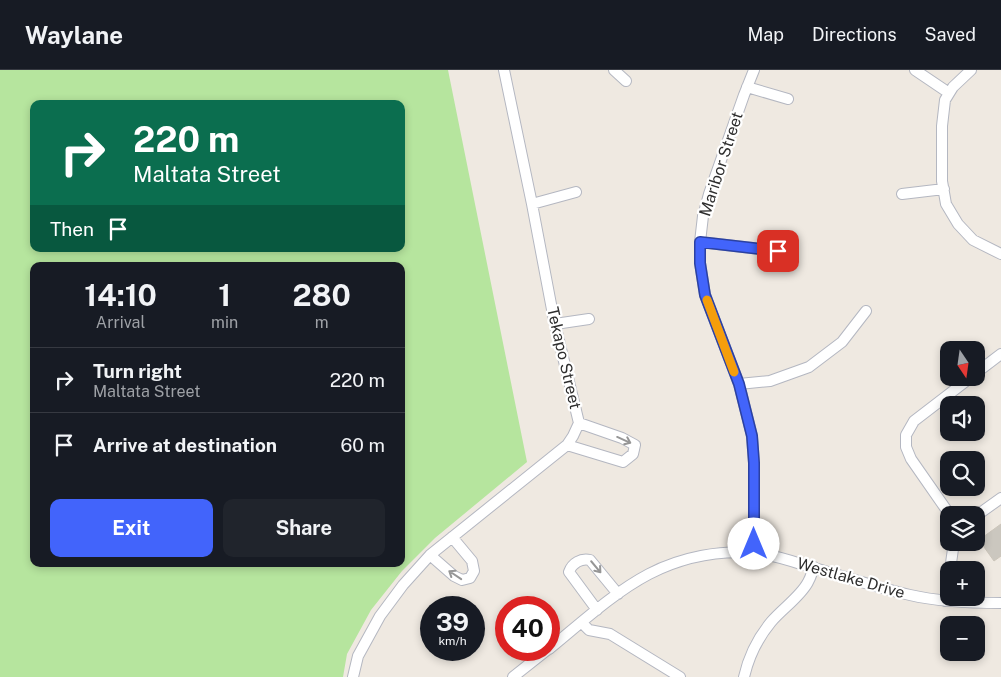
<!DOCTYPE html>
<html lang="en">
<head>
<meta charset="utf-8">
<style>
  :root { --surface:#171b24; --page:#20242c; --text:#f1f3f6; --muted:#9ea1a6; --line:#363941; --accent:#4264fb }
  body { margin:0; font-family:"Public Sans",sans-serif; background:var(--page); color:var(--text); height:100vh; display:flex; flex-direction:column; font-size:19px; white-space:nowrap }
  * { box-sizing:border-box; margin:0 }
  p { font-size:16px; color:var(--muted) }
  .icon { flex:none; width:28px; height:28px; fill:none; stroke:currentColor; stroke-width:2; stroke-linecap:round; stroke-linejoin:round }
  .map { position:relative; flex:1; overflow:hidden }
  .side { position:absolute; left:30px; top:192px; width:375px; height:305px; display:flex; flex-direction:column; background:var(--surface); border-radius:10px; box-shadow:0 2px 8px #0003 }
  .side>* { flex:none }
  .banner { position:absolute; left:30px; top:30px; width:375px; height:152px; border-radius:10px; box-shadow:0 2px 8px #0003; background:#0b6e4f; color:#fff; overflow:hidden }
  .needle { width:32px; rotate:167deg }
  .tools { position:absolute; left:940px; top:271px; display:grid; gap:10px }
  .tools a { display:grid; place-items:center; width:45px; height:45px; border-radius:10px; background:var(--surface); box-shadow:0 2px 8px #0003; font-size:25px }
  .speed { position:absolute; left:420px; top:526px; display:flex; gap:10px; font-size:25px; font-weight:700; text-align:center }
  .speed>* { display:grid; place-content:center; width:65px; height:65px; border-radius:50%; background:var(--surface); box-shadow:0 2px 8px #0003; line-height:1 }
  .speed small { font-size:12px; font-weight:400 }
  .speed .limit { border:8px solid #d22; background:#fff; color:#111 }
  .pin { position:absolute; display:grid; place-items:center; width:42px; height:42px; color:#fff; margin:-21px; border-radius:10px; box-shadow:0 2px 8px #0006 }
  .me { position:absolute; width:55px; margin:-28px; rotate:0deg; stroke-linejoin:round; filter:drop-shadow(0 0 4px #0008) }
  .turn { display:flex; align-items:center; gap:18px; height:105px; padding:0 20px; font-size:22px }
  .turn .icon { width:65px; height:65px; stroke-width:2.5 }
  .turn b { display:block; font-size:35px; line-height:42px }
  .then { display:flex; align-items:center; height:48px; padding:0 20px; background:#0003; gap:10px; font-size:19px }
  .eta { display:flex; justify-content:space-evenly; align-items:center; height:85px; text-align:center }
  .eta b { font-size:30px; font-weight:700; line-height:35px }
  .button { display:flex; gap:10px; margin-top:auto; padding:10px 20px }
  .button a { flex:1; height:58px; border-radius:10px; background:var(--accent); color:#fff; font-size:20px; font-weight:700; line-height:58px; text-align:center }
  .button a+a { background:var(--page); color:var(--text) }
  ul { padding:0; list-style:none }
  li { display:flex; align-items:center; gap:15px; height:65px; padding:0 20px; border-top:1px solid var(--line) }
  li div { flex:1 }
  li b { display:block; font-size:19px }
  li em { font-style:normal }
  header { display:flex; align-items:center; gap:30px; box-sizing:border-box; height:70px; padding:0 25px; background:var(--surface); border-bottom:1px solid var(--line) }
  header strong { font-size:24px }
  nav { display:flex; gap:28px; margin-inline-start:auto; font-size:18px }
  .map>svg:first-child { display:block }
  .green { fill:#b6e59e; fill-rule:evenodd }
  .building { fill:#cbc7bf; stroke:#cbc5ba }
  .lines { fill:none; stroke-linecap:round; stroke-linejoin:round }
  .minor-casing { stroke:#b4b7c1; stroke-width:12 }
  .minor { stroke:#fff; stroke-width:10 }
  .oneway { stroke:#969696 }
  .route-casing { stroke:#2b41a3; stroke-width:12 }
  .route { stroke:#4264fb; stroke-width:9 }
  .slow { stroke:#f59e0b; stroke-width:9 }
  .labels { text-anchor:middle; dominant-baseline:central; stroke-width:4.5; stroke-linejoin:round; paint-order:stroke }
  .street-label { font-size:16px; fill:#2e2e2e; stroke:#fff }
</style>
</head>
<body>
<header>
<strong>Waylane</strong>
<nav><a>Map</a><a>Directions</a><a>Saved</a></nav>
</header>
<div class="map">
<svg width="1001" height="607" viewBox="0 0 1001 607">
  <rect width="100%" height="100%" fill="#efe9e1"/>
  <path class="green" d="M 0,0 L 448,0 L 527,392 L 435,468 L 402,501 L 371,540 L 347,584 L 343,607 L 0,607 ZM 34,34 L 401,34 L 401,179 L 34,179 ZM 401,196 L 401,494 L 34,494 L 34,196 Z"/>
  <path class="building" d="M 1001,454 L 1001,486 L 994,491 L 979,470 Z"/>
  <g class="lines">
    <defs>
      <path id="minor" d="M 614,0 L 626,11
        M 915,0 L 949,23
        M 971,0 L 953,17 L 945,30 L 942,56 L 942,111 L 946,134 L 958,154 L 973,170 L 1001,184
        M 747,17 L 788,29
        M 902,124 L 944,119
        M 532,134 L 576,122
        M 700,172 L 778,181
        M 555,254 L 589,249
        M 976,303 L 1001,284
        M 739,314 L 770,311 L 809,297 L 842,272 L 866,241
        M 567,375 L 623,392 L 633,384 L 635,375 L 622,368 L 579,353
        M 950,445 L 911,389 L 906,377 L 906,365 L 914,351 L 970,308
        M 976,446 L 1001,428
        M 754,483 L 754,393 L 752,366 L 739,314 L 705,225 L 700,193 L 700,172 L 703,146 L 709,124 L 744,25 L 754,0
        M 430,485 L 454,506 L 462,510 L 470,508 L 474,501 L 472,491 L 452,467
        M 950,500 L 954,472
        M 945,531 L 949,508
        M 597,540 L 569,502 C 572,493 581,488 590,490 L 618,524
        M 582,553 L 589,560 L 610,564 L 680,607
        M 549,579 C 581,553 613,523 649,504 C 682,487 720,480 756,483 C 773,485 789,490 804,495 C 840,505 874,517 910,525 C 940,532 971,533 1001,533
        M 353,607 L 358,586 L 380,546 L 403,515 L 430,485 L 567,375 L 573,366 L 579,353 L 554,250 L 532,134 L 504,0
        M 513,607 L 547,580
        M 744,607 C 749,585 757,569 771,552 C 782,539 801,526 808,512 C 811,507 812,502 814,497"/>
    </defs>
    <use href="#minor" class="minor-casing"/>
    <use href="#minor" class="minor"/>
  </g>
  <defs><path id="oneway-shaft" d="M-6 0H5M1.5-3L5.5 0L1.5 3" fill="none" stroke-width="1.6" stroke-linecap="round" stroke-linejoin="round" transform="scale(1.25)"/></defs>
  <g class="oneway">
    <use href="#oneway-shaft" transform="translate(624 370) rotate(24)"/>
    <use href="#oneway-shaft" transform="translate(596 497) rotate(50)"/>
    <use href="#oneway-shaft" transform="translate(455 505) rotate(-146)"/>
  </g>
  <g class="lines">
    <defs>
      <path id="route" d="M 754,474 L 754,393 L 752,366 L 739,314 L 705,225 L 700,193 L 700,172 L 778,181"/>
    </defs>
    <use href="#route" class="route-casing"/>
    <use href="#route" class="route"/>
    <path class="slow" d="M 707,230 L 734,302"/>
  </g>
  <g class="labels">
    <g class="street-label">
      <text transform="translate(721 94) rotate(-72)">Maribor Street</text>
      <text transform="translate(564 288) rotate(77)">Tekapo Street</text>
      <text transform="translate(851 508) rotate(16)">Westlake Drive</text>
    </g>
  </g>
</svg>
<div class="tools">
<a><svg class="needle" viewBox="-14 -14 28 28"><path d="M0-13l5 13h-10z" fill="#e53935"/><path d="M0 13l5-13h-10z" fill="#9ea1a6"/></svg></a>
<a><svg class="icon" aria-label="sound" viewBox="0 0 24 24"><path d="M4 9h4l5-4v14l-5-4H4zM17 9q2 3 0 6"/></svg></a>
<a><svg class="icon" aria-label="search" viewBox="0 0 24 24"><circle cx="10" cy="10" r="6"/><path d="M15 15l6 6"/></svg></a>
<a><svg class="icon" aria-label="layers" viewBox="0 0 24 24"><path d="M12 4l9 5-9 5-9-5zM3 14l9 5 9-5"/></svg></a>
<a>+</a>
<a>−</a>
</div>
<div class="speed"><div>39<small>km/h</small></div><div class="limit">40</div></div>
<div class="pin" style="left:778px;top:181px;background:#d93025"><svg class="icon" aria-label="arrive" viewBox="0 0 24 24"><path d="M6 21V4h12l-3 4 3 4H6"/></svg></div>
<svg class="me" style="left:754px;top:474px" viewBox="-20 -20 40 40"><circle r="19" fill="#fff"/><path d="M0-13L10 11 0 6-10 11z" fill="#4264fb"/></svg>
<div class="banner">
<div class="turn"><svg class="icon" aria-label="right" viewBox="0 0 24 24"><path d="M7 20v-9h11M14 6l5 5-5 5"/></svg><div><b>220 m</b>Maltata Street</div></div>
<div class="then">Then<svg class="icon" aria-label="arrive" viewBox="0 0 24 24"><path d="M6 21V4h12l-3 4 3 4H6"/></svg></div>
</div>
<section class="side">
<div class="eta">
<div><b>14:10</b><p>Arrival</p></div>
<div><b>1</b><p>min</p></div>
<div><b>280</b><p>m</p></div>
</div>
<ul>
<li><svg class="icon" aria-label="right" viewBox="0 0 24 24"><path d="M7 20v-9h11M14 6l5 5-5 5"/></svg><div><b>Turn right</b><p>Maltata Street</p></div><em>220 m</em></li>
<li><svg class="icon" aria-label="arrive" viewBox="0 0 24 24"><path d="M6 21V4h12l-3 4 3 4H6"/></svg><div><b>Arrive at destination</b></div><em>60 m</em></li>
</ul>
<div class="button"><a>Exit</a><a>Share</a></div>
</section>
</div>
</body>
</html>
